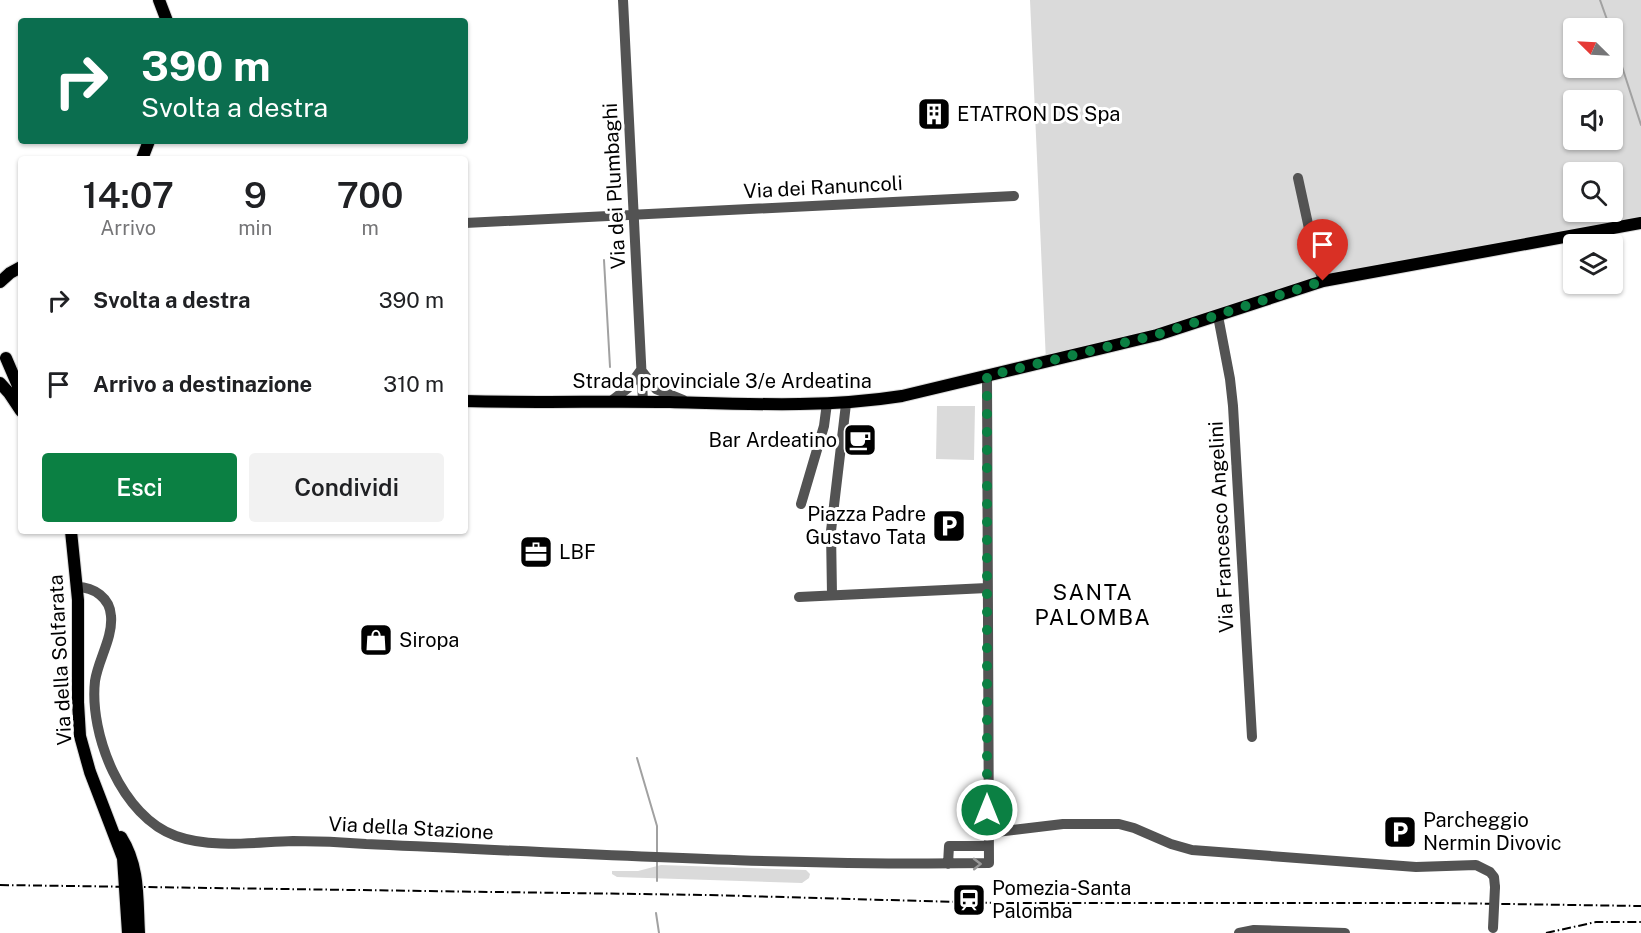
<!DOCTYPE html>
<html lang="it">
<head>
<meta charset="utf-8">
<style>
  :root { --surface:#fff; --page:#f2f2f2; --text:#202124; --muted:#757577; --accent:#0b8043 }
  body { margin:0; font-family:"Public Sans",sans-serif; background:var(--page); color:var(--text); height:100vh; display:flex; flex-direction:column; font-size:22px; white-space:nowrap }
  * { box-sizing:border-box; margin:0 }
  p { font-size:20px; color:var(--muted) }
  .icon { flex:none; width:33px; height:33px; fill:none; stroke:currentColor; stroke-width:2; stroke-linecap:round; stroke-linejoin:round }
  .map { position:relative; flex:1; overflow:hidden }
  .side { position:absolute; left:18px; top:156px; width:450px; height:378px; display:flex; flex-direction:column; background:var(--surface); border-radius:6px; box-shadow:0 2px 4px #0004 }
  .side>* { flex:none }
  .guide { position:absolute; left:18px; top:18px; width:450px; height:126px; border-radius:6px; box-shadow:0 2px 4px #0004; background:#0b6e4f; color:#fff; overflow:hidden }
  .needle { width:39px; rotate:294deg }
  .tools { position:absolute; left:1563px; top:18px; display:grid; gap:12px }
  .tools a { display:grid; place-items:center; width:60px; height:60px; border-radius:6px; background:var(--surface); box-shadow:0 2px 4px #0004; font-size:30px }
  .pin { position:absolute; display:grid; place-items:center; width:51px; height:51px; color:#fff; margin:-62px -26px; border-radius:50% 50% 50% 0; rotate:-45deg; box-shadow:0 0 6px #0007 }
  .pin .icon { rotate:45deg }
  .me { position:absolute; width:66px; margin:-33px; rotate:0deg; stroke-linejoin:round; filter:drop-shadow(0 0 4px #0008) }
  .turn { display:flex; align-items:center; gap:21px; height:126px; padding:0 24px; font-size:27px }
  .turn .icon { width:78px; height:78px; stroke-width:2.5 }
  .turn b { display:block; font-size:42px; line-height:51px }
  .eta { display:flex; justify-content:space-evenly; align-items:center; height:102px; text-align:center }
  .eta b { font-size:36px; font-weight:600; line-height:42px }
  .action { display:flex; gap:12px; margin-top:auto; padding:12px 24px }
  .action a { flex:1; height:69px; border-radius:6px; background:var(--accent); color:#fff; font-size:24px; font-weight:600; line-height:69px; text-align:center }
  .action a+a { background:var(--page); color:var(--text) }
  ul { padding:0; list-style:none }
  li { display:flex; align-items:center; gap:18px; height:84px; padding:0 24px }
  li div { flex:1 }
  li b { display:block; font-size:22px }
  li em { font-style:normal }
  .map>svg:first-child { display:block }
  .green { fill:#dadada; fill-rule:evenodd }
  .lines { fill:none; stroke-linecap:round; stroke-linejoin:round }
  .stream { stroke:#a1a1a1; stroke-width:2 }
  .major-casing { stroke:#dbdbdb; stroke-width:14 }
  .minor { stroke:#535353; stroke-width:10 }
  .major { stroke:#000; stroke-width:12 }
  .rail { stroke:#000; stroke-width:2; stroke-dasharray:9 3 1.5 3; stroke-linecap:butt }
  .minor-bridge { stroke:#535353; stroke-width:10 }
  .oneway { stroke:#989898 }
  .route { stroke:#0b8043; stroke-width:10; stroke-dasharray:0 18 }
  .labels { text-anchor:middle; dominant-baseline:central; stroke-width:6; stroke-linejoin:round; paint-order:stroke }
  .poi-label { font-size:20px; fill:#000; stroke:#fff; text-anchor:start }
  .street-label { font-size:20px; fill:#000; stroke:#fff }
  .quarter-label { font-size:22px; letter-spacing:1.5px; fill:#000; stroke:#fff }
</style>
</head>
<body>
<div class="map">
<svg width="1641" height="933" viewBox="0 0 1641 933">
  <rect width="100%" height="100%" fill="#fff"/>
  <path class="green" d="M 1030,0 L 1641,0 L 1641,223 L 1362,273 L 1046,362 ZM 1574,28 L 1612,28 L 1612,68 L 1574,68 ZM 1574,100 L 1612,100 L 1612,140 L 1574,140 ZM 1574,172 L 1612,172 L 1612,212 L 1574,212 Z
    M 937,406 L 975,406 L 974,460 L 936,459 Z
    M 661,865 L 806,870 L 810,874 L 809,878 L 802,883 L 617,877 L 612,874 L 612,871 L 638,871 Z"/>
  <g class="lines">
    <path class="stream" d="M 1600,0 L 1610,28
      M 1612,36 L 1641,125
      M 604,260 L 610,367
      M 637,758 L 657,826 L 657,855
      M 657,881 L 657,860
      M 656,913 L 659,933"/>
    <defs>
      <path id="major" d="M 159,0 L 167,21
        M 142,159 L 149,141
        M 0,282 L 10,273 L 21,267
        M 6,358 L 21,393
        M 0,383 L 9,393 L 21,411
        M 465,401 C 533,403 602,401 670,402 C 748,404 826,408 902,396 L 1157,335 L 1323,281 L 1641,223
        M 71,531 L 78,600 L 78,702 L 80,736 L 90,772 L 123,858 L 128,933
        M 121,837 C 140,867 137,899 139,933"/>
    </defs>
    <use href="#major" class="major-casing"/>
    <path class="minor" d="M 623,0 L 643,402
      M 1298,178 L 1315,256 L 1323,281
      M 465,223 L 1014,196
      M 1218,316 L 1230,379 L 1233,406 L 1252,737
      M 641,370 L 656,389 L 683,400
      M 610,402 L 628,388 L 641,370
      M 801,504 L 824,426 L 827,403
      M 77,587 C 94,587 110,598 111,616 C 113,638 98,660 95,681 C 89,735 122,817 176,836 C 213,849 255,842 293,841 C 317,841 342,842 366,844 C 573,853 781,866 989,863 L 987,376
      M 832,595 L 831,531 L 846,404
      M 799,597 L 987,588
      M 988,833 L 1063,824 L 1119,824 L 1134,828 L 1171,844 L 1192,850 L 1416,867 L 1476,865 L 1490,872 L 1494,877 L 1495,887
      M 948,864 L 949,846 L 988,846
      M 1239,933 L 1254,930 L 1345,933"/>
    <use href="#major" class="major"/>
    <path class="rail" d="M 0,885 L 709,895 L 995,903 L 1442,903 L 1641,906
      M 1546,933 L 1596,922 L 1641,922"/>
    <path class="minor-bridge" d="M 1493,928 L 1495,887"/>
  </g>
  <defs><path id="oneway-chevron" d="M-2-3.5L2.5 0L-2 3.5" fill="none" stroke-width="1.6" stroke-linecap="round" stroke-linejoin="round" transform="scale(1.5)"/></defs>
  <use class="oneway" href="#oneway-chevron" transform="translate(977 864) rotate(-1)"/>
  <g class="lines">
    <path class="route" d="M 987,810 L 987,376 L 1156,335 L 1323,281"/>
  </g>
  <defs>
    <symbol id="building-square" viewBox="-11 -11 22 22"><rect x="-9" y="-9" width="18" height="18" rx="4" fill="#000" stroke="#fff"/><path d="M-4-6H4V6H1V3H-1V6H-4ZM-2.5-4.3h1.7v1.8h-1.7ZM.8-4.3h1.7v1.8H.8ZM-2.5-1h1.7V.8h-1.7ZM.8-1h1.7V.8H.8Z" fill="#fff"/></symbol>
    <symbol id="cafe-square" viewBox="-11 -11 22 22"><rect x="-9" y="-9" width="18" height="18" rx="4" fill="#000" stroke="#fff"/><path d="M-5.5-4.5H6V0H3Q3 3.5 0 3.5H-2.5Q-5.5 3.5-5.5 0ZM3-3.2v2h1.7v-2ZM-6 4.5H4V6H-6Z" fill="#fff"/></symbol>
    <symbol id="parking-square" viewBox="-11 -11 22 22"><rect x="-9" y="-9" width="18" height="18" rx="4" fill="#000" stroke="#fff"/><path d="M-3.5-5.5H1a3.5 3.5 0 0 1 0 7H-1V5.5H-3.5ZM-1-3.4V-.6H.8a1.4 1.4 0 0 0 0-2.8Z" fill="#fff"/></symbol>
    <symbol id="office-square" viewBox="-11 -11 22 22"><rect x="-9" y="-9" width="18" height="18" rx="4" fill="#000" stroke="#fff"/><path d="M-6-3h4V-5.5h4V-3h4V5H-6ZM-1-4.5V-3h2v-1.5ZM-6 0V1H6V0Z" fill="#fff"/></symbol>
    <symbol id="shop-square" viewBox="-11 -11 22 22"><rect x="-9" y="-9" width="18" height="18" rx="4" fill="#000" stroke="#fff"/><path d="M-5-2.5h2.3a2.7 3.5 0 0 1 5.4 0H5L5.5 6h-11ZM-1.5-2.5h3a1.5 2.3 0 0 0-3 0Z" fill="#fff"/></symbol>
    <symbol id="station-square" viewBox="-11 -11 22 22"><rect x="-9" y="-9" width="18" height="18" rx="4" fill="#000" stroke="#fff"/><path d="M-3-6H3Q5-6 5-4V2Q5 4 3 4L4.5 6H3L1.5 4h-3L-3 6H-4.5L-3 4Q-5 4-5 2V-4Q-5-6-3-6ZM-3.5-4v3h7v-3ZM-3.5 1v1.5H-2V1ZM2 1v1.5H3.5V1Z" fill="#fff"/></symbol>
  </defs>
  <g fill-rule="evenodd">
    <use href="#building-square" x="915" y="95" width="38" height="38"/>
    <use href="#cafe-square" x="841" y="421" width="38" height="38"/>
    <use href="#parking-square" x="930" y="507" width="38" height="38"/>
    <use href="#office-square" x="517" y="533" width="38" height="38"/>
    <use href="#shop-square" x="357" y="621" width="38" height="38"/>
    <use href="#parking-square" x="1381" y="813" width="38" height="38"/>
    <use href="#station-square" x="950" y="881" width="38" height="38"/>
  </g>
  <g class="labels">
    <g class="poi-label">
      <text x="957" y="114">ETATRON DS Spa</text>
      <text x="837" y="440" text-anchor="end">Bar Ardeatino</text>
      <text x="926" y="514" text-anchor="end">Piazza Padre<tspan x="926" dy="23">Gustavo Tata</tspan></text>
      <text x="559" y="552">LBF</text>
      <text x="399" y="640">Siropa</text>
      <text x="1423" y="820">Parcheggio<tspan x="1423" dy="23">Nermin Divovic</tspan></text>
      <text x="992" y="888">Pomezia-Santa<tspan x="992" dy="23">Palomba</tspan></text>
    </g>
    <g class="street-label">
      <text transform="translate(614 186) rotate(-93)">Via dei Plumbaghi</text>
      <text transform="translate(823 187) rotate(-3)">Via dei Ranuncoli</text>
      <text x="722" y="381">Strada provinciale 3/e Ardeatina</text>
      <text transform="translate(1221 527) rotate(-93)">Via Francesco Angelini</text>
      <text transform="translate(60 660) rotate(-93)">Via della Solfarata</text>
      <text transform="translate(411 828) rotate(3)">Via della Stazione</text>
    </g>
    <g class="quarter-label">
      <text x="1093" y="592">SANTA<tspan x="1093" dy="25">PALOMBA</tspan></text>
    </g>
  </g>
</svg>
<div class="tools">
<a><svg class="needle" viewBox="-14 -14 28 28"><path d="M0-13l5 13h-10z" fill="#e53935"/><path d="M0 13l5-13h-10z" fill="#757577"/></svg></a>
<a><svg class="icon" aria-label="sound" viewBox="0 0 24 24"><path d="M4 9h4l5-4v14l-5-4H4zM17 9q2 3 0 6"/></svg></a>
<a><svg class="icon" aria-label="search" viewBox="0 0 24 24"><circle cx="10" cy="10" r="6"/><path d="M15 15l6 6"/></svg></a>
<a><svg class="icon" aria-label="layers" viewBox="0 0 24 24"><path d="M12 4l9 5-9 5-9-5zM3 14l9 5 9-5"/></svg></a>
</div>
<div class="pin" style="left:1323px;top:281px;background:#d93025"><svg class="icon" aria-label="arrive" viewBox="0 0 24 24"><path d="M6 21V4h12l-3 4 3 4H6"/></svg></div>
<svg class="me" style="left:987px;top:810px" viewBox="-20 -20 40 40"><circle r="17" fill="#0b8043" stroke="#fff" stroke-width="3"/><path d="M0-11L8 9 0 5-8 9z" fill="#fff"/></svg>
<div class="guide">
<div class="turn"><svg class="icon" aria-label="right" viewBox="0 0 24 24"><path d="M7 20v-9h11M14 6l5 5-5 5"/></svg><div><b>390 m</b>Svolta a destra</div></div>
</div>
<section class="side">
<div class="eta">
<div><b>14:07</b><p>Arrivo</p></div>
<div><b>9</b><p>min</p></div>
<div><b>700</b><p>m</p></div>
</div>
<ul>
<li><svg class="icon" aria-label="right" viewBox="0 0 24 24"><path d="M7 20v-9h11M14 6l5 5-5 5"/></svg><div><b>Svolta a destra</b></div><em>390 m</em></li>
<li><svg class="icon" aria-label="arrive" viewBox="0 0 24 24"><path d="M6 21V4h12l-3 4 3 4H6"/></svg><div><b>Arrivo a destinazione</b></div><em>310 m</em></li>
</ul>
<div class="action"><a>Esci</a><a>Condividi</a></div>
</section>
</div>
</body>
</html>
